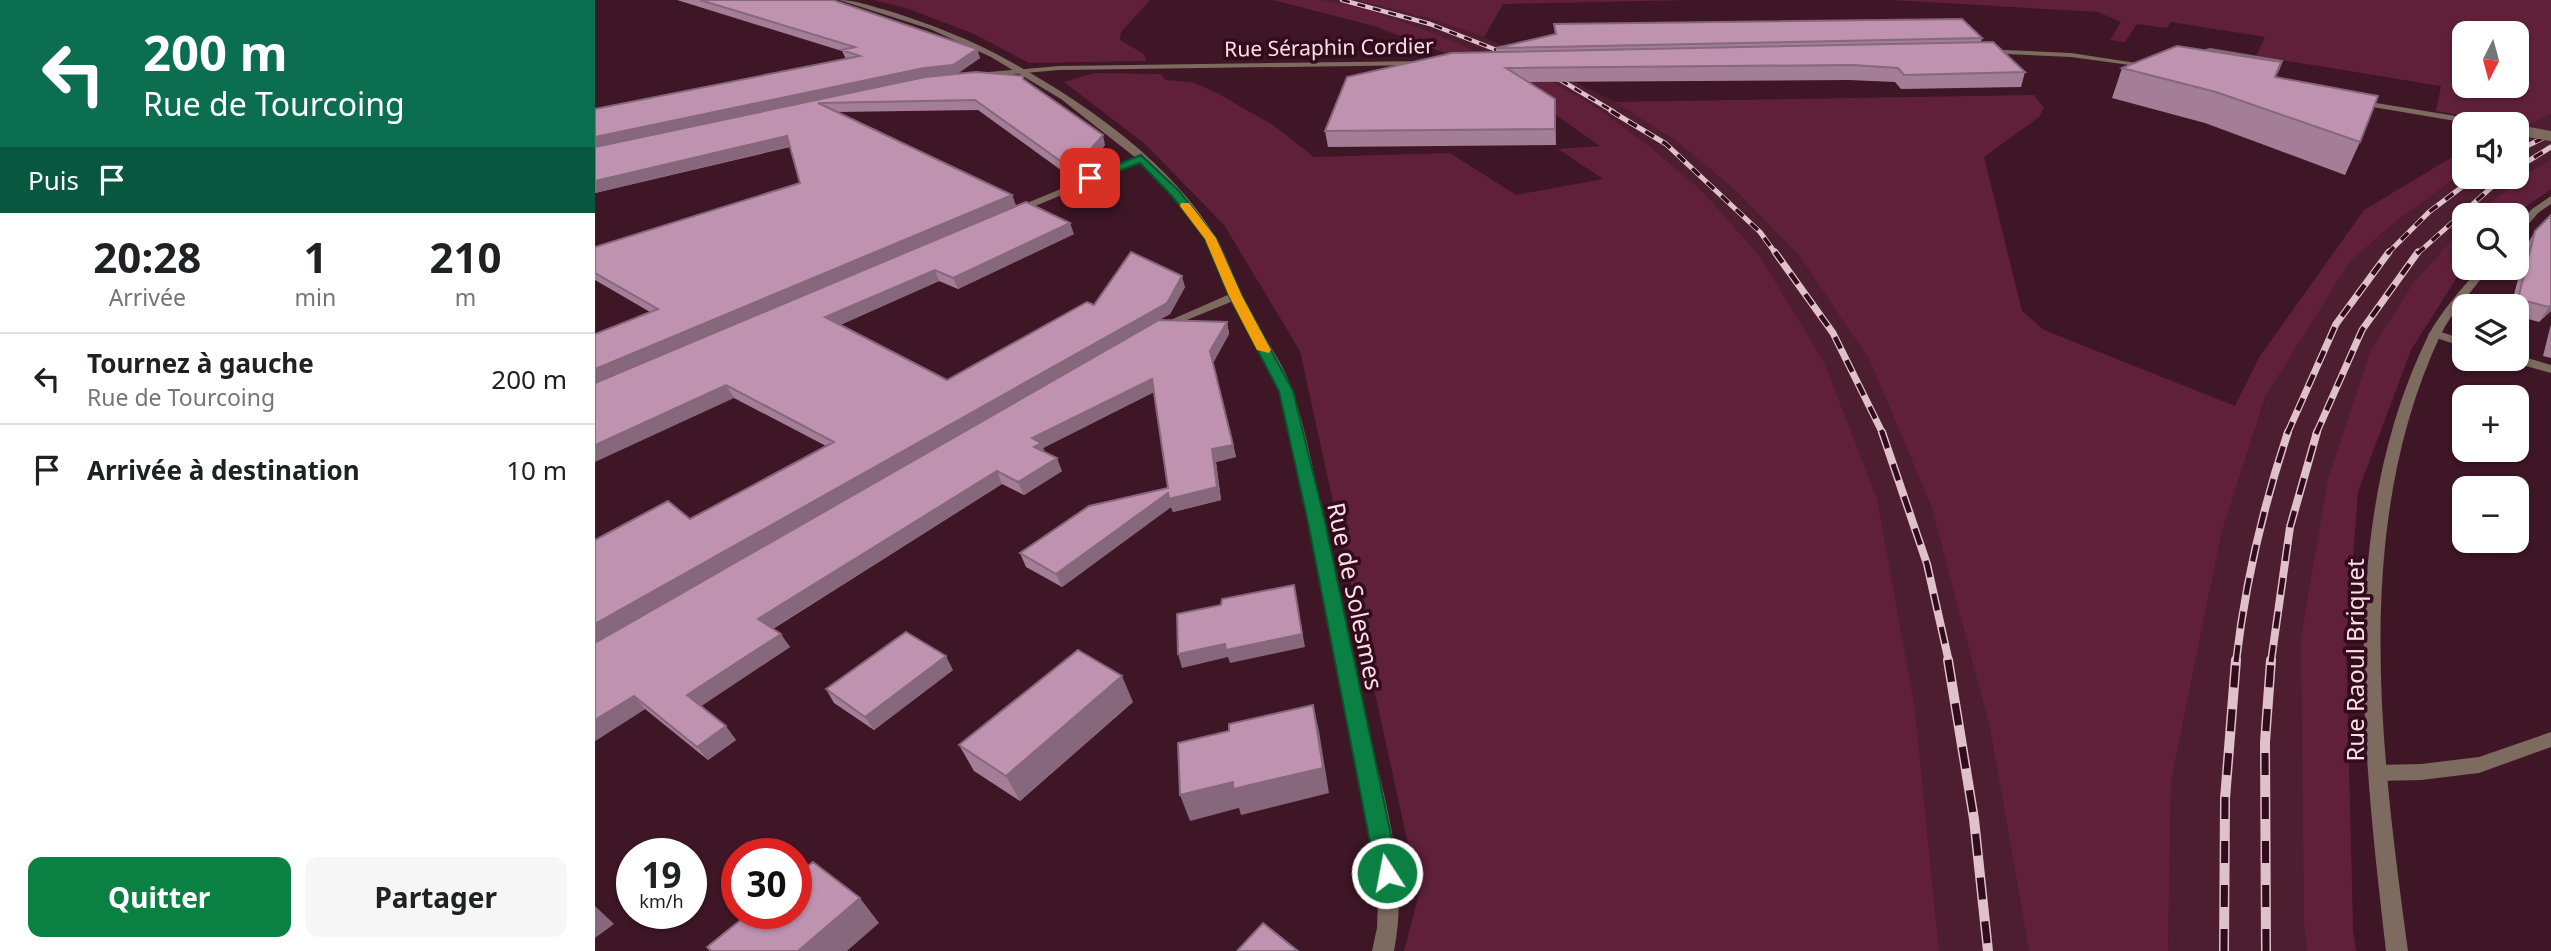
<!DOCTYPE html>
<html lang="fr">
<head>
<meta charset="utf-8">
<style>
  :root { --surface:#fff; --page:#f6f6f6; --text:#202124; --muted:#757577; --line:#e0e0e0; --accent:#0b8043 }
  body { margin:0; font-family:"Noto Sans",sans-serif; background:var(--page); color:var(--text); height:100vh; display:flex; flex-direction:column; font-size:26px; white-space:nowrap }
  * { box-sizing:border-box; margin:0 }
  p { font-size:23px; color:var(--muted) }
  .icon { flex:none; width:38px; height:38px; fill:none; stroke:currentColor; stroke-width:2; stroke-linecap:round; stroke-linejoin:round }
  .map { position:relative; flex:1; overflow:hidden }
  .side { display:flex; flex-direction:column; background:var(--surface); width:595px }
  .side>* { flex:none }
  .banner { background:#0b6e4f; color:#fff; overflow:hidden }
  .needle { width:46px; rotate:186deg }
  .tools { position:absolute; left:1857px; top:21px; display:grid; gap:14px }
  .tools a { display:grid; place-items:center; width:77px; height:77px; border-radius:14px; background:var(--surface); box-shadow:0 2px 5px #0004; font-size:35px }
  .speed { position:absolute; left:21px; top:838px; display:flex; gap:14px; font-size:35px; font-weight:700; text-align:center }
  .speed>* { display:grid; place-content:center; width:91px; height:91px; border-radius:50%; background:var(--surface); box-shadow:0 2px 5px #0004; line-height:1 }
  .speed small { font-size:18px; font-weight:400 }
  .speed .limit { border:10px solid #d22; background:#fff; color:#111 }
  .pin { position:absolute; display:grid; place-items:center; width:60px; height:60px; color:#fff; margin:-30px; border-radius:14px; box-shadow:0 4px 10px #0006 }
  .me { position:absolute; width:77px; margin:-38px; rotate:349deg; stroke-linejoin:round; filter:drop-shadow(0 0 5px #0008) }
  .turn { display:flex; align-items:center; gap:24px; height:147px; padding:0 28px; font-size:32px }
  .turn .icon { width:91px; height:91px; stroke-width:2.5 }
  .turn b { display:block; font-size:49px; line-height:60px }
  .then { display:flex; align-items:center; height:66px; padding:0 28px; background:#0003; gap:14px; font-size:26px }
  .eta { display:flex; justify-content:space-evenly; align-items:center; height:119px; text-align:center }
  .eta b { font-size:42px; font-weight:700; line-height:49px }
  .action { display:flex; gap:14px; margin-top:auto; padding:14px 28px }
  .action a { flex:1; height:80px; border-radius:14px; background:var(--accent); color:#fff; font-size:28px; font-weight:700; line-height:80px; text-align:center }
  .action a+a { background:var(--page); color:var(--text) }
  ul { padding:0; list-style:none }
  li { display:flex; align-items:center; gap:21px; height:91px; padding:0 28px; border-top:2px solid var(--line) }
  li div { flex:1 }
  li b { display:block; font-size:26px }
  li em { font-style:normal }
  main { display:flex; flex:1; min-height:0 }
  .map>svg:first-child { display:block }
  .built { fill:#4d1d30 }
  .green { fill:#60203a; fill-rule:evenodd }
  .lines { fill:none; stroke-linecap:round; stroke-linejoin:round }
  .minor { fill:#7d6b5f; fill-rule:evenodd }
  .tertiary { fill:#7d6b5f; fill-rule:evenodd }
  .rail-far4-casing { stroke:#dfc1ca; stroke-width:4.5 }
  .rail-far3-casing { stroke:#dfc1ca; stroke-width:5 }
  .rail-far2-casing { stroke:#dfc1ca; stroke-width:7 }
  .rail-far1-casing { stroke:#dfc1ca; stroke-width:8 }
  .rail-casing { stroke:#dfc1ca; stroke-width:10 }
  .rail-far4 { stroke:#330c1c; stroke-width:2.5; stroke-dasharray:8; stroke-linecap:butt }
  .rail-far3 { stroke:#330c1c; stroke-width:3.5; stroke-dasharray:10; stroke-linecap:butt }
  .rail-far2 { stroke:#330c1c; stroke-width:4.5; stroke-dasharray:13; stroke-linecap:butt }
  .rail-far1 { stroke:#330c1c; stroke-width:5; stroke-dasharray:17; stroke-linecap:butt }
  .rail { stroke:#330c1c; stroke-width:7; stroke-dasharray:22; stroke-linecap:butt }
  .tertiary-bridge { stroke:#7d6b5f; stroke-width:10 }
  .wall { fill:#a47e97 }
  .shaded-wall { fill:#86677b }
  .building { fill:#bf93b0; stroke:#86677b; stroke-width:2 }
  .route { fill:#0b8043; stroke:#07532c; stroke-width:2 }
  .slow { fill:#f59e0b }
  .labels { text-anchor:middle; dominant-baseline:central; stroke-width:7; stroke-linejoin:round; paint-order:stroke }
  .far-street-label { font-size:21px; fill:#fbdfe7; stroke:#330c1c }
  .street-label { font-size:24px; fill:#fbdfe7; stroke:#330c1c }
</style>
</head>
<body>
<main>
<section class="side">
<div class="banner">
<div class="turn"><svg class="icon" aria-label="left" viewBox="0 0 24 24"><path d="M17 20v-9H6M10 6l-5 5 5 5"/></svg><div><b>200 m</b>Rue de Tourcoing</div></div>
<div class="then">Puis<svg class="icon" aria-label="arrive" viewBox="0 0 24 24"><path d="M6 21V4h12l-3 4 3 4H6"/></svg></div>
</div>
<div class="eta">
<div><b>20:28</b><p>Arrivée</p></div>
<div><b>1</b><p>min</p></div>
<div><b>210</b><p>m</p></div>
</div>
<ul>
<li><svg class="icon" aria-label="left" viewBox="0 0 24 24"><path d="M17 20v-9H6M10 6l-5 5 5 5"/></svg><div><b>Tournez à gauche</b><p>Rue de Tourcoing</p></div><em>200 m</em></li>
<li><svg class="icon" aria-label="arrive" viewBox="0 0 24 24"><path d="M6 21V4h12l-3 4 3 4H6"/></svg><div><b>Arrivée à destination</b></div><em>10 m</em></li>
</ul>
<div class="action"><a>Quitter</a><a>Partager</a></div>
</section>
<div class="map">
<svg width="1956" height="951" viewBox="0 0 1956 951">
  <rect width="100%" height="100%" fill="#3e1625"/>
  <path class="built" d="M 725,0 L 761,0 L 837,19 L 889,37 L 1020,102 L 1081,141 L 1140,190 L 1205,255 L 1275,361 L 1336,506 L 1395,728 L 1434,951 L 1344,951 L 1320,710 L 1107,191 L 1053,145 L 998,105 L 885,57 Z
    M 1956,114 L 1956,189 L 1919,215 L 1869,215 L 1869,266 L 1816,350 L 1763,491 L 1751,648 L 1758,931 L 1761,951 L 1573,951 L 1576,781 L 1627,531 L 1673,390 L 1754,263 L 1795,226 L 1869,172 L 1869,177 L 1922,177 L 1922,133 L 1935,122 Z"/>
  <path class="green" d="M 279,0 L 555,0 L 526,32 L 525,40 L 549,54 L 551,61 L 434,63 L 379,34 L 311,8 Z
    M 678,0 C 694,0 711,0 726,0 C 780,8 831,30 880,51 L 885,57 L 861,57 L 779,26 Z
    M 761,0 L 1098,0 L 908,4 L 889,37 L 837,19 Z
    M 1296,0 L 1956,0 L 1956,114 L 1930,126 L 1841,111 L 1846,86 L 1661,56 L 1670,37 L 1576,22 L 1572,28 L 1542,24 L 1530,42 L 1515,40 L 1526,22 L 1503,12 ZM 1869,33 L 1922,33 L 1922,86 L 1869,86 Z
    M 928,66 L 998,105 L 1053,145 L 1107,191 L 1163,254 L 1229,362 L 1282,499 L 1320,710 L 1344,951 L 809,951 L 824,894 L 705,351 L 629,225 L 550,144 L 469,82 L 499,73 L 565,74 L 571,80 L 597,82 L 622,93 L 678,125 L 719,157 L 855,153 L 921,195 L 1008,179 L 963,149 L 1005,146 L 932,95 Z
    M 1439,95 L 1449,108 L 1444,117 L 1389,157 L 1427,311 L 1449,330 L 1640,406 L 1665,356 L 1769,210 L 1869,150 L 1869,172 L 1795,226 L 1754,263 L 1671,395 L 1627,531 L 1576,781 L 1573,951 L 1434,951 L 1395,728 L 1336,506 L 1275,361 L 1204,255 L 1140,190 L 1081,141 L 1020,102 Z
    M 1956,160 L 1956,189 L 1919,215 L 1881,215 L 1927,177 Z
    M 1869,227 L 1869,266 L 1816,350 L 1763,491 L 1751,648 L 1758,931 L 1761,951 L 1712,951 L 1709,922 L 1706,638 L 1733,479 L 1776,350 L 1819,282 Z"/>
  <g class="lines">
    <path class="minor" d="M 244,0 C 260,0 275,6 291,10 C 335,24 378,40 418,63 C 495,106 576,163 622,239 C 634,260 640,284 651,305 C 665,332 684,356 695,384 C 707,416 714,450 721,483 C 738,554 750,625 765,696 C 783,778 816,867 799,951 L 777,951 L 782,928 L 783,898 L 775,827 L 704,469 L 682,382 L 638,301 L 565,331 L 557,331 L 555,329 L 635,294 L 611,238 L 592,210 L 546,162 L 421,214 L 415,214 L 415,210 L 541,158 L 466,99 L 396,57 L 335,29 Z
      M 1839,330 L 1869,339 L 1869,347 L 1835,336 L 1833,334 Z
      M 1922,355 L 1956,365 L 1956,373 L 1917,362 L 1915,359 L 1922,359 Z
      M 1956,732 L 1956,747 L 1884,773 L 1826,780 L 1783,781 L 1776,779 L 1774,773 L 1776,767 L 1783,765 L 1826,764 L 1884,757 Z"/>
    <path class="tertiary" d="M 1386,49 L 1476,53 L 1561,66 L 1557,68 L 1476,57 L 1389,53 L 1385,51 Z
      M 830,61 L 833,61 L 833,65 L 464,70 L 382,77 L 378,75 L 382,73 L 464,66 Z
      M 1763,100 L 1891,121 L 1895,124 L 1878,124 L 1760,104 L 1759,102 Z
      M 1956,196 L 1956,204 L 1943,213 L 1926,233 L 1922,234 L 1922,225 L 1937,209 Z
      M 1884,268 L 1894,268 C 1878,291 1857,311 1845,336 C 1756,527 1786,750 1813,951 L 1791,951 C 1768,751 1741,523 1833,336 C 1846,311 1866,290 1884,268 Z"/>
    <defs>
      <path id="rail-far4" d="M 747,0 L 835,24 L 917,56
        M 952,72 L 1019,112"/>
      <path id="rail-far3" d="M 1016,111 L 1071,144 L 1165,232 L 1181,254
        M 1922,151 L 1956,134
        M 1922,168 L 1956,147
        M 1792,254 L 1834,212 L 1880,177
        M 1822,254 L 1908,177"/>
      <path id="rail-far2" d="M 1180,252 L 1238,333 L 1288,434
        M 1692,434 L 1741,324 L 1794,252
        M 1721,434 L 1767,330 L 1823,252"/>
      <path id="rail-far1" d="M 1287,432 L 1332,564 L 1354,662
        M 1641,662 C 1650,584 1668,507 1693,432
        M 1676,662 L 1695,527 L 1722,432"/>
      <path id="rail" d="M 1353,660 L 1379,819 L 1393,951
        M 1629,951 L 1630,799 L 1641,660
        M 1671,951 L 1670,742 L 1676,660"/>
    </defs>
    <use href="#rail-far4" class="rail-far4-casing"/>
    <use href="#rail-far3" class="rail-far3-casing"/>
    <use href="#rail-far2" class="rail-far2-casing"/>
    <use href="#rail-far1" class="rail-far1-casing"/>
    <use href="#rail" class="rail-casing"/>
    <use href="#rail-far4" class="rail-far4"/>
    <use href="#rail-far3" class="rail-far3"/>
    <use href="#rail-far2" class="rail-far2"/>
    <use href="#rail-far1" class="rail-far1"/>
    <use href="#rail" class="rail"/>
    <path class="tertiary-bridge" d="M 1922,130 L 1956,136"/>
  </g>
  <path class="wall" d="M 82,0 L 238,0 L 382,49 L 385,58 L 362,74 L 429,80 L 510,145 L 481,181 L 383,110 L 242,112 L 417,195 L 421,206 L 479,234 L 363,289 L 344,281 L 245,325 L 352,380 L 499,305 L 590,287 L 575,314 L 564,320 L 632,322 L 634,334 L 618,363 L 641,457 L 621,462 L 626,500 L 578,512 L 576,507 L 467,587 L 431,567 L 425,553 L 573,488 L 559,392 L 448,448 L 450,452 L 467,471 L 429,495 L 407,484 L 178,629 L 195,647 L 105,706 L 141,740 L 113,760 L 50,709 L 0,741 L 0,540 L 95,519 L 231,446 L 139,398 L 55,312 L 0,280 L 0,247 L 205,183 L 195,147 L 0,193 L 0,109 L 251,59 L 247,51 Z
    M 959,24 L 1387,38 L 1386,42 L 1430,72 L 1426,87 L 1306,89 L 1300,82 L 1254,80 L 933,82 L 960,99 L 961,145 L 733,147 L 730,131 L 901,52 L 901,48 L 960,34 Z
    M 1687,61 L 1680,77 L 1765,142 L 1750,175 L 1610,123 L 1517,98 L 1527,68 Z
    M 1940,231 L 1956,311 L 1944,322 L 1922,316 L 1922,306 L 1916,306 L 1932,245 Z
    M 1956,324 L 1956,358 L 1948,356 Z
    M 358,670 L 279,730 L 239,703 L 231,689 Z
    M 538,702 L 425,801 L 379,771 L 364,745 Z"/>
  <path class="shaded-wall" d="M 382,49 L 385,58 L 361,74 L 0,148 L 0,137 Z
    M 508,135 L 510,145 L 481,181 L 478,170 Z
    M 192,136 L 196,146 L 0,193 L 0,181 Z
    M 417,195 L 421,206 L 0,385 L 0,369 Z
    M 475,223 L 479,234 L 363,289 L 358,278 Z
    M 340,270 L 344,281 L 236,329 L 230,317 Z
    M 587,276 L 590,287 L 575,314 L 0,643 L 0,624 Z
    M 1956,305 L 1956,311 L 1944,322 L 1954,307 Z
    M 632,322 L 634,334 L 618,363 L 641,457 L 621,462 L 626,500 L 578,512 L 576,507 L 467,587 L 461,574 L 573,493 L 617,449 L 615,351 Z
    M 557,379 L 561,391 L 448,448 L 451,455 L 444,460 L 437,438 Z
    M 131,385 L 139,398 L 0,462 L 0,445 Z
    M 462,458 L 467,471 L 429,495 L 423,482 Z
    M 402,471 L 407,484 L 172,632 L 163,619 Z
    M 699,585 L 710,647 L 635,663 L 633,657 L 587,668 L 583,654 L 630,644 Z
    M 186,634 L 195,647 L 102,709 L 92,695 Z
    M 351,656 L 358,670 L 279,730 L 270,717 Z
    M 527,676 L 538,702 L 425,801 L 411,776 Z
    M 39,696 L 50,709 L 0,741 L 0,720 Z
    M 718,705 L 724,731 L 734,793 L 646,815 L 644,808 L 595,821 L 585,795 L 638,782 Z
    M 131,726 L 141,740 L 113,760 L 102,747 Z
    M 265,898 L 284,923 L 252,951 L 203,951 Z
    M 0,906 L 19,924 L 0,938 Z"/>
  <path class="building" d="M 105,0 L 238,0 L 382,49 L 358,65 L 329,68 L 0,137 L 0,109 L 265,56 L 247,50 L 260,47 Z
    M 1367,19 L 1387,38 L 901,48 L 961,34 L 959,24 Z
    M 1398,42 L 1430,72 L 1309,75 L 1303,68 L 1257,65 L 911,68 L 960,99 L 960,129 L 730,131 L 752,77 L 857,53 Z
    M 1582,46 L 1686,62 L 1680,77 L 1783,96 L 1765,142 L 1621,92 L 1527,68 Z
    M 1615,49 L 1687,61 L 1682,73 L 1686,62 L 1611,50 Z
    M 381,72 L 428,76 L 428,79 L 508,135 L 478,170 L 380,100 L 223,103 L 417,195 L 0,369 L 0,334 L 63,309 L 0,273 L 0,247 L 205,183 L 192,136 L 0,181 L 0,147 L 330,77 Z
    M 431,202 L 475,223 L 358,278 L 340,270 L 230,317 L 352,380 L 492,302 L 499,305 L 536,252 L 587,276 L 572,303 L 0,624 L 0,540 L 73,501 L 95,519 L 239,442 L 131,385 L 0,445 L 0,383 Z
    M 1956,215 L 1956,305 L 1954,307 L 1923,299 L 1940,231 Z
    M 564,320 L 632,322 L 615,351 L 638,445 L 617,449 L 622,487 L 574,499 L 573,493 L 461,574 L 425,553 L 494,506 L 573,488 L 557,379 L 437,438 L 446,443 L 439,447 L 462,458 L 423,482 L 402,471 L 163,619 L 186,634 L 92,695 L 131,726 L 102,747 L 39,696 L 0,720 L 0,643 Z
    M 699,585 L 707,634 L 631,650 L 630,644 L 583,654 L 582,614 L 626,605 L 627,599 Z
    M 311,632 L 351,656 L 270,717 L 231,689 Z
    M 483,650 L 527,676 L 411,776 L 364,745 Z
    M 718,705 L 728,768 L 638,789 L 638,782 L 585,795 L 583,743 L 634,731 L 634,724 Z
    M 218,862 L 265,898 L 203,951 L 116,951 L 112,947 L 153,914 L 201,914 L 201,875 Z
    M 668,923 L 703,951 L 642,951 Z"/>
  <path class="route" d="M 546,155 L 584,191 L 621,238 L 647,296 L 698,391 L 730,522 L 804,873 L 800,881 L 792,884 L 784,881 L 781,873 L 713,522 L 684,391 L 634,296 L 610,239 L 577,196 L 545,163 L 498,181 L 489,178 Z"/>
  <path class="slow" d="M 586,203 L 594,203 L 621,238 L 647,296 L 676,350 L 674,353 L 662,350 L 634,296 L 610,239 L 585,206 Z"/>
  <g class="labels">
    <g class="far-street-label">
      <text transform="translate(734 47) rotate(-1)">Rue Séraphin Cordier</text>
    </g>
    <g class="street-label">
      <text transform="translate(761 596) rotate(78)">Rue de Solesmes</text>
      <text transform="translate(1759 660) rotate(-90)">Rue Raoul Briquet</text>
    </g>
  </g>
</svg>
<div class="tools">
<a><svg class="needle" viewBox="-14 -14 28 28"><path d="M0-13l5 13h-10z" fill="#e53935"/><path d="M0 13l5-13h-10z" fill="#757577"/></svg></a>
<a><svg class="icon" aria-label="sound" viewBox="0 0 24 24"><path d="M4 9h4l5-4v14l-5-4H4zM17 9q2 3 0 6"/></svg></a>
<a><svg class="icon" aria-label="search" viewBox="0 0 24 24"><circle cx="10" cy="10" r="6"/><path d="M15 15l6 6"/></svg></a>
<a><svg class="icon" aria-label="layers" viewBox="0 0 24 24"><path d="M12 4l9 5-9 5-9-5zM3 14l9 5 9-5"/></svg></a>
<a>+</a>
<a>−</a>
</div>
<div class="speed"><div>19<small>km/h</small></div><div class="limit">30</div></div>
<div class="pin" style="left:495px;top:178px;background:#d93025"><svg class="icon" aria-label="arrive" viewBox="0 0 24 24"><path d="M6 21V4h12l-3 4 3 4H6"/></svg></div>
<svg class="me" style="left:792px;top:873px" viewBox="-20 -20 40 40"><circle r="17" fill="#0b8043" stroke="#fff" stroke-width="3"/><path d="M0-11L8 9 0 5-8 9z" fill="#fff"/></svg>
</div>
</main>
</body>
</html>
